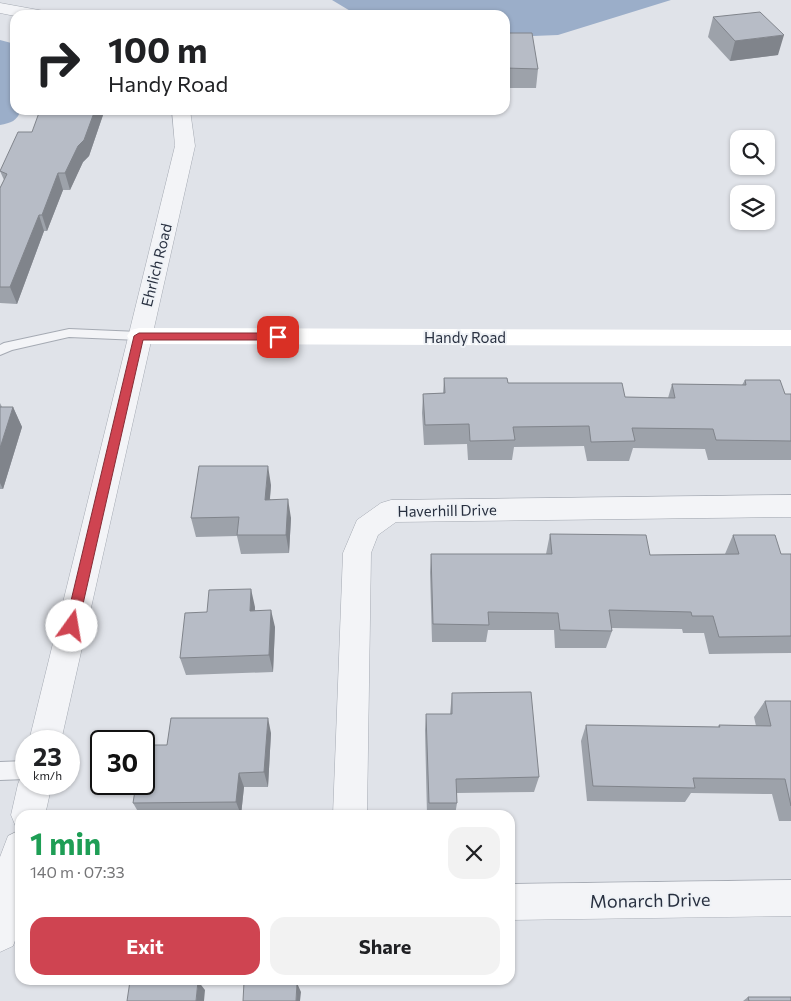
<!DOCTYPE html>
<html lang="en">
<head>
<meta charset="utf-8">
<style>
  :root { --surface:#fff; --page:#f2f2f2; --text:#202124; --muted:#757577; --accent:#cf4451 }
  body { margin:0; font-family:Commissioner,sans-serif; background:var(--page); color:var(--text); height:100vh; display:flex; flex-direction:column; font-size:19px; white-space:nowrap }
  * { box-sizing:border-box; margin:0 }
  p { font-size:16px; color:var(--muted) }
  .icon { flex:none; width:28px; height:28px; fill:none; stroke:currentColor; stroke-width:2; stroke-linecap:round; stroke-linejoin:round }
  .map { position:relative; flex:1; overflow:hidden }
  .panel { position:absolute; left:15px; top:810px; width:500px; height:175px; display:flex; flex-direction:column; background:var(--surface); border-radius:15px; box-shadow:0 1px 4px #0004 }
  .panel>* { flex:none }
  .guide { position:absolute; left:10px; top:10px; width:500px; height:105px; border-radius:15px; box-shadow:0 1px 4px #0004; background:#fff; color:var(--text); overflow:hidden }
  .fabs { position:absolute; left:730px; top:130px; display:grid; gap:10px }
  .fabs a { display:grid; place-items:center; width:45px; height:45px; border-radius:10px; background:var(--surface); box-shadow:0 1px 4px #0004; font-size:25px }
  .speed { position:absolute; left:15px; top:730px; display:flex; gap:10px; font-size:25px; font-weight:700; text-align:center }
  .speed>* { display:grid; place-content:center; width:65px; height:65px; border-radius:50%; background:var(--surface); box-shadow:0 1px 4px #0004; line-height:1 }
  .speed small { font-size:12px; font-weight:400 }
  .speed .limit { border:2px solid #111; border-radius:8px; background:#fff; color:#111 }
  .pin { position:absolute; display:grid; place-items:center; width:42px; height:42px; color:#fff; margin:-21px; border-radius:10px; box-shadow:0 2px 8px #0006 }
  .me { position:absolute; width:55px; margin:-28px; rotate:13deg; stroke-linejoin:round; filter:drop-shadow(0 0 4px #0008) }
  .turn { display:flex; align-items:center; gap:18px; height:105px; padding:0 15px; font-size:22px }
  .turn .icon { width:65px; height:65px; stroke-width:2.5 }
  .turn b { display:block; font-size:35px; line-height:42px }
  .round { display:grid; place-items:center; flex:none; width:52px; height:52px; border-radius:15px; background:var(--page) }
  .headline { display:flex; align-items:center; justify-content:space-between; height:85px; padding:0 15px }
  h1 { font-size:30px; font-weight:700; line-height:38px; color:#1e9e55 }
  .button { display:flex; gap:10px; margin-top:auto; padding:10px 15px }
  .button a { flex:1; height:58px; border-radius:15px; background:var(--accent); color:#fff; font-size:20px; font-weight:700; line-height:58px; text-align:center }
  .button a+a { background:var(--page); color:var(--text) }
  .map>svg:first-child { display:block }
  .water { fill:#9baec9 }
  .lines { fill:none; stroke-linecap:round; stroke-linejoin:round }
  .lane-casing { stroke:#a5aab3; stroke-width:2 }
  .street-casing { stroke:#a5aab3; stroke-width:1 }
  .lane { fill:#f3f4f7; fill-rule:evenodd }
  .street { fill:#f3f4f7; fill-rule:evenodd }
  .secondary { fill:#fff; fill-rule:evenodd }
  .wall { fill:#9da2aa }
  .shaded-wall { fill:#80848b }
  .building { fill:#b7bcc6; stroke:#80848b }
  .route { fill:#cf4451; stroke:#872c35 }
  .labels { text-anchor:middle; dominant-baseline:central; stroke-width:4; stroke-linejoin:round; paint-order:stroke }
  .street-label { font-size:15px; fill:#283040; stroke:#eff2f6 }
  .near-street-label { font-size:18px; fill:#283040; stroke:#eff2f6 }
</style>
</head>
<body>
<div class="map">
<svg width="791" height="1001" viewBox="0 0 791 1001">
  <rect width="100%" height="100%" fill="#e0e3e9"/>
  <path class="water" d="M 332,0 L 671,0 L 558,35 L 505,37 L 505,15 L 357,15 Z
    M 0,40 L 15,44 L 15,110 L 21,110 C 17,121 11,123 0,125 Z"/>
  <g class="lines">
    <defs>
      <path id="lane" d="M 69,329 L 139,332 L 144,333 L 145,336 L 144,339 L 139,340 L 69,337 L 12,350 L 0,355 L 0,345 L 4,343 Z
        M 26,761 L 26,779 L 0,780 L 0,762 Z"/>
      <path id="street" d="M 0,3 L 44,11 L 46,15 L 15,16 L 0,13 Z
        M 172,110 L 190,110 L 195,146 L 61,741 L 29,741 L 175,146 Z
        M 791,495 L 791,517 L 396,522 L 378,535 L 371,553 L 367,815 L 333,815 L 343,553 L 357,520 L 381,503 L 391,500 Z
        M 26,771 L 26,784 L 52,784 L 45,815 L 20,815 L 20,829 L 16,827 L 11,815 L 18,784 L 23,772 Z
        M 20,830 L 20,927 L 13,946 L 0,952 L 0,857 L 8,836 Z
        M 791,880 L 791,916 L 510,920 L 510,884 Z"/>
    </defs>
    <use href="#lane" class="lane-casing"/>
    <use href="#street" class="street-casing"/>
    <use href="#lane" class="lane"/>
    <use href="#street" class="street"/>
    <path class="secondary" d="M 139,328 L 791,330 L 791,346 L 139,344 L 131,342 L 127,336 L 131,330 Z"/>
  </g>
  <path class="wall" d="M 713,17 L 778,55 L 730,61 L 708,37 Z
    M 505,33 L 538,69 L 536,88 L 505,88 Z
    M 245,110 L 274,110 L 274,113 L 246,112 Z
    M 315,110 L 376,110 L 376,112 L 315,112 Z
    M 103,115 L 89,156 L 83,162 L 70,190 L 63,190 L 47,231 L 44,231 L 17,304 L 0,303 L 0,188 L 4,180 L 0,171 L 32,132 Z
    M 444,378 L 508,383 L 625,397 L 668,398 L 672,384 L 742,385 L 745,380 L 785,394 L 791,394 L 791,460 L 708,460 L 705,449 L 633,448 L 629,461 L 587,461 L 584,446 L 514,447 L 512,460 L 468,460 L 467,444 L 424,445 L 422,413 L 423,394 L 443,393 Z
    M 0,403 L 2,407 L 13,407 L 22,427 L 3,489 L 0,489 Z
    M 271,485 L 270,499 L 291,518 L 289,553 L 241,554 L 237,536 L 196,537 L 191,518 Z
    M 550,534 L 650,555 L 725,554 L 733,535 L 781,554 L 791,554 L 791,653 L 709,654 L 704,633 L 683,633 L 682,629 L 612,628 L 612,631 L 606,648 L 555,648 L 554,630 L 488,630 L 486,642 L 432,642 L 430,572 L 431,554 L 546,554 Z
    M 255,607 L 255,610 L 275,627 L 273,672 L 186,675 L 180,658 L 207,612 Z
    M 452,693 L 539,777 L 534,792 L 457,793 L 457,803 L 455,815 L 427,815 L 425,730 L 426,714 L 450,714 Z
    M 765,701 L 791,701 L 791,821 L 779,821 L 772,794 L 691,793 L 685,802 L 587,801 L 581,741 L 586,725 L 718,727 L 719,725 L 756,726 L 754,717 Z
    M 271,733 L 268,787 L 244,787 L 241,815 L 140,815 L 133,803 L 167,745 Z
    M 748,997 L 791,1001 L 743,1001 Z"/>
  <path class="shaded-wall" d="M 784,35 L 778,55 L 730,61 L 735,41 Z
    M 95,110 L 102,110 L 103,115 L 89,156 L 83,162 L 70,190 L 65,173 Z
    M 58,173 L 63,190 L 47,231 L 42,215 Z
    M 39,215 L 44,231 L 17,304 L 10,287 Z
    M 13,407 L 22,427 L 3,489 L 0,483 L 0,448 Z
    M 268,466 L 271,485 L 268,519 L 265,500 Z
    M 288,499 L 291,518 L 289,553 L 286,535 Z
    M 251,589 L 255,607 L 254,628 L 250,611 Z
    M 271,610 L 275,627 L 273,672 L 269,655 Z
    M 268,718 L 271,733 L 268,787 L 264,772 Z
    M 239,773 L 244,787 L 241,815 L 236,802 Z
    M 198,981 L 205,990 L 204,1001 L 196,1001 Z
    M 297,983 L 301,992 L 300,1001 L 296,1001 Z"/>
  <path class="building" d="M 760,12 L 784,35 L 735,41 L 713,17 Z
    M 505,33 L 532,33 L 538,69 L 505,68 Z
    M 40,110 L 95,110 L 84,140 L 78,146 L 65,173 L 58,173 L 42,215 L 39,215 L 10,287 L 0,287 L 0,188 L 7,174 L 0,171 L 18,132 L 32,132 Z
    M 444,378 L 507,378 L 508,383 L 622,383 L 625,397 L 675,398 L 672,384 L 746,385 L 745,380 L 780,380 L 785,394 L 791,394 L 791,441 L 716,440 L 713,429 L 632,428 L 635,441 L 591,442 L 589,426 L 513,427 L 515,440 L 470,441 L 469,424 L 425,425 L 423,394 L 445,393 Z
    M 0,407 L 13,407 L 0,448 Z
    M 199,466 L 268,466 L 265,500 L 288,499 L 286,535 L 237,535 L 239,517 L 191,518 Z
    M 550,534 L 646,535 L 650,555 L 739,554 L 733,535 L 775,535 L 781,554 L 791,554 L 791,636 L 719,637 L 713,616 L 692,616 L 691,612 L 609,610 L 612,631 L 560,630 L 558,613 L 488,612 L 489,625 L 433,624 L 431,554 L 552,554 Z
    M 251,589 L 250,611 L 271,610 L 269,655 L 180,658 L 185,613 L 207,612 L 209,590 Z
    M 531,692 L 539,777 L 456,779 L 457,803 L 429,803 L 426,714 L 452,714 L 452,693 Z
    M 765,701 L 791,701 L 791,806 L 785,779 L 693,778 L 695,788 L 593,786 L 586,725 L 720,727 L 719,725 L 771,726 Z
    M 171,718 L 268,718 L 264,772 L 239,773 L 236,802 L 133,803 L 136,784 L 144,784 L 144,745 L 167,745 Z
    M 130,981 L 198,981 L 196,1001 L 127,1001 Z
    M 244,982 L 297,983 L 296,1001 L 243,1001 Z
    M 748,997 L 791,997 L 791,1001 L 749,1001 Z"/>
  <path class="route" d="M 139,333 L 278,333 L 283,337 L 278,340 L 143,340 L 78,626 L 76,629 L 72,631 L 67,629 L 65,626 L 134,336 Z"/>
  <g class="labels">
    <g class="street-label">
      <text transform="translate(156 265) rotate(-76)">Ehrlich Road</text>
      <text x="465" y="337">Handy Road</text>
      <text transform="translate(447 510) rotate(-1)">Haverhill Drive</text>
    </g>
    <g class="near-street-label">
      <text transform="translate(650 900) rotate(-1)">Monarch Drive</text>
    </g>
  </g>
</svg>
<div class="fabs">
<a><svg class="icon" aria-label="search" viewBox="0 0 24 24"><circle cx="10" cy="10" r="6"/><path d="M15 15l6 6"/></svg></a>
<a><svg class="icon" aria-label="layers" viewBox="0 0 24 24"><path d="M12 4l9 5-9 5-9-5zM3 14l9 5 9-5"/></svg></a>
</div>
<div class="speed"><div>23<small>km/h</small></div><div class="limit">30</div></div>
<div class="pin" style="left:278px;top:337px;background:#d93025"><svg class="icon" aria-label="arrive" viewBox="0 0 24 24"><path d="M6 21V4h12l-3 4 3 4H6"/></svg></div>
<svg class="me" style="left:72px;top:626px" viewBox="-20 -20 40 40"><circle r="19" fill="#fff"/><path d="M0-13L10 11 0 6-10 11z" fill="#cf4451"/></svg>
<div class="guide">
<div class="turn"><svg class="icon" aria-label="right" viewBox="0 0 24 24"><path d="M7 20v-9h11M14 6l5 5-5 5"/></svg><div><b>100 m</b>Handy Road</div></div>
</div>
<section class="panel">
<div class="headline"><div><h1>1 min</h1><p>140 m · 07:33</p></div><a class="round"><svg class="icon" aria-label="close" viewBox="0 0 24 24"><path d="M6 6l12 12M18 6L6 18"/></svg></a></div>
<div class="button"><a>Exit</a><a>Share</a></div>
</section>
</div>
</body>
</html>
